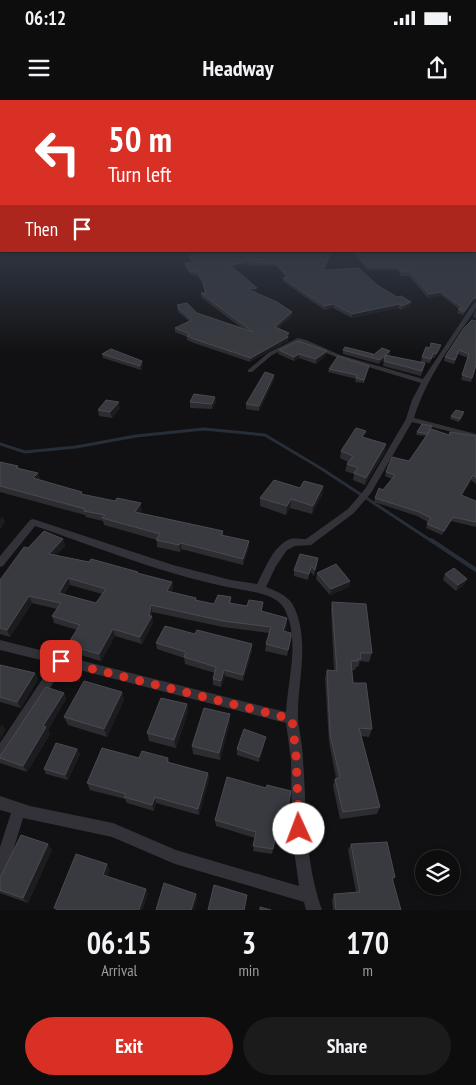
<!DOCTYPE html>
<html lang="en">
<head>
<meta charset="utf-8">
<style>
  :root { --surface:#0d0d0e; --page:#1b1b1c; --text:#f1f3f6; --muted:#9a9c9e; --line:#2d2d2e; --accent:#d93025 }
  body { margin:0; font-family:"PT Sans Narrow",sans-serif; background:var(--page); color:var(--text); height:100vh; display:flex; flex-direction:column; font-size:19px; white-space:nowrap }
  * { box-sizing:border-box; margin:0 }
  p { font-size:16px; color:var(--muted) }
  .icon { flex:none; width:28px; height:28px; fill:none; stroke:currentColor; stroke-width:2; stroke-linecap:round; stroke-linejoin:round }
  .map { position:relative; height:810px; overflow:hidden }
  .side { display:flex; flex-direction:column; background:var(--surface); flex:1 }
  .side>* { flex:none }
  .hud { position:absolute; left:0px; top:0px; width:476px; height:152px; box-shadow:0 2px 8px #0003,0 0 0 1px var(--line); background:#d93025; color:#fff; overflow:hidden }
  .fabs { position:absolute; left:415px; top:750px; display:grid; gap:10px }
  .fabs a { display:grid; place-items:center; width:45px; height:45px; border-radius:50%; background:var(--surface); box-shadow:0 2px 8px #0003,0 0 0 1px var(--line); font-size:25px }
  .pin { position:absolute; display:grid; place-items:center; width:42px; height:42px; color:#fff; margin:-21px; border-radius:10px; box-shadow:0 2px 8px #0006 }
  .me { position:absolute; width:55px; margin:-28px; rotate:358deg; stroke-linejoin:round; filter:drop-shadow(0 0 4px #0008) }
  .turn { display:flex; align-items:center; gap:18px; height:105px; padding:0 25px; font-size:22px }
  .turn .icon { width:65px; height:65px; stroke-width:2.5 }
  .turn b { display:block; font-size:35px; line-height:42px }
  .then { display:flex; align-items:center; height:48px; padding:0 25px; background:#0003; gap:10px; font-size:19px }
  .eta { display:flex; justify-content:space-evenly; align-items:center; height:85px; text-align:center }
  .eta b { font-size:30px; font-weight:600; line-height:35px }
  .cta { display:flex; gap:10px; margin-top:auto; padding:10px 25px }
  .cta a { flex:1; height:58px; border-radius:30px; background:var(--accent); color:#fff; font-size:20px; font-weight:600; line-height:58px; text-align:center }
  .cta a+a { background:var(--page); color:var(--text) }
  .status { display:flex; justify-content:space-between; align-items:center; height:35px; padding:0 25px; background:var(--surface); direction:ltr }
  .status svg { height:14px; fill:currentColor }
  header { display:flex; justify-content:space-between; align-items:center; height:65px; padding:0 25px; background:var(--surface); font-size:22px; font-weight:600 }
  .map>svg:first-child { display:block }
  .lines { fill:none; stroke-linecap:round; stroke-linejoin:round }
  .stream-far1 { stroke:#272e37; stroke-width:3 }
  .stream { stroke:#272e37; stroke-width:4 }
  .street { fill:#323238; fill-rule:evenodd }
  .wall { fill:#2d2d31; fill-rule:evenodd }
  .shaded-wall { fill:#1c1c1f }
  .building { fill:#393a3f; stroke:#4a4b51; fill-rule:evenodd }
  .route { stroke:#d93025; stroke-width:9; stroke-dasharray:0 16.2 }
</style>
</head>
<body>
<div class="status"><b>06:12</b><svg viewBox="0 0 49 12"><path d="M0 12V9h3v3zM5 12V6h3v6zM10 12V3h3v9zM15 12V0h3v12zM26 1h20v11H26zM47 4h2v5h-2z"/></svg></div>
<header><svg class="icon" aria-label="menu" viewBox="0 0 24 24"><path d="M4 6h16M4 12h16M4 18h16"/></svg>Headway<svg class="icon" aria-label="share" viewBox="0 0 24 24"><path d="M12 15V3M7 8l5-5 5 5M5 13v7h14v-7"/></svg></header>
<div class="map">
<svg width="476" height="810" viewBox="0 0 476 810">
  <rect width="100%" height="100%" fill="#111113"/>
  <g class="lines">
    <path class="stream-far1" d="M 0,344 L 25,352 L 76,347 L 136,336 L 204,329 L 265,335 L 322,369 L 433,442"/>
    <path class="stream" d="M 431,440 L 476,470"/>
    <path class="street" d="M 476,202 L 476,208 C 453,243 426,278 414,318 L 476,334 L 476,338 L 412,322 L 371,393 L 354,413 L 311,445 L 295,446 L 287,450 L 276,466 L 266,487 C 278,492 290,496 295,509 C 310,545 297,582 298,618 C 299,632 303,646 303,660 C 307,713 304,758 322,810 L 306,810 L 304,802 L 175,764 L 112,737 L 23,718 L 7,771 L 5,776 L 0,778 L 0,747 L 11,713 L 0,710 L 0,696 L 30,706 L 113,723 L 176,750 L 299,786 L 292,736 L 291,660 L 286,623 L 64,566 L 5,659 L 0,660 L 0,643 L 53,563 L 0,550 L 0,540 L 286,612 C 288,579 300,541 285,510 C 278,494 253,492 238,489 C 168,476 102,449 35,426 L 3,466 L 0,467 L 0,456 L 30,420 L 33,419 L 173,465 L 231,480 L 257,484 C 265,469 273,446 290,439 C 295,438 301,439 306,439 L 348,409 L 365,389 L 406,319 L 412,300 L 421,283 L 336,257 L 299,242 L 272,255 L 252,272 L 248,272 L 248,270 L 268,253 L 298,238 L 306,240 L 340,255 L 423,279 L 473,204 Z"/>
  </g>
  <path class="wall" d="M 476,142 L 476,154 L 378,152 L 370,151 L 475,151 Z
    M 195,151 L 307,151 L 331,152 L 330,156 L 324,170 L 377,185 L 397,197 L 411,202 L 410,206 L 401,210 L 398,208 L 352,218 L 333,208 L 325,210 L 305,197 L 283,181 L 283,178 L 286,177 L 276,166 L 248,166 L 233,168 L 257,188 L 256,191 L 253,192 L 292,212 L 292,216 L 278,228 L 289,233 L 288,241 L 250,262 L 194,243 L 187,240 L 187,237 L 175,232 L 175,228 L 189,221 L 178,212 L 177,205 L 197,213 L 243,229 L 201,197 L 201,193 L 205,193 L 202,182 L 197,176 L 190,174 L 185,167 L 185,163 L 192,162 L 189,159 L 189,156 L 197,154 Z
    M 353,151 L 361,151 L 379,154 L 476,154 L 476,201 L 471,203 L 463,215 L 457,213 L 459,209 L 441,195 L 428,198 L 409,176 L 401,176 L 398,170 L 368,170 L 353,153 Z
    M 476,209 L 476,219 L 473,216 Z
    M 476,221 L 476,273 L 476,267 L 471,282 L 461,280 L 468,258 L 458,254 L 454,264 L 444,261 L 445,257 Z
    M 430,248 L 440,250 L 434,258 L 432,258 L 430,263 L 421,262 L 422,257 Z
    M 279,250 L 327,251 L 326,255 L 316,264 L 299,258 L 294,261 L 278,254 Z
    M 343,250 L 372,256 L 390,255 L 389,256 L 425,263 L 421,276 L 383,266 L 384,260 L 379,264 L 343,254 Z
    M 102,254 L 143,265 L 141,270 L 103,258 Z
    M 329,269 L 368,269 L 364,283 L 355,282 L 356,279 L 328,272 Z
    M 274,275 L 274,280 L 259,311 L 246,309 L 246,304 Z
    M 190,302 L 216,302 L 212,309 L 190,308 Z
    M 120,308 L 112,318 L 99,316 L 98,310 Z
    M 463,315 L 459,322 L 450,319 L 451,316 Z
    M 432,326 L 430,331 L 449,335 L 450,332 L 476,336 L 476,384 L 471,380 L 462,396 L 476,401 L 476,427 L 451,421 L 442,435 L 426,428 L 428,422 L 417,416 L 374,402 L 375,398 L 392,379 L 385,376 L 386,372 L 409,361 L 426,336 L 416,335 L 417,332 Z
    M 365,338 L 386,344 L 385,352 L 365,385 L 353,380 L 354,374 L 345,371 L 347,364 L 348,362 L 340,358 L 341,351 Z
    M 0,362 L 18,366 L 19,368 L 38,373 L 40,379 L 39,380 L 82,394 L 142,410 L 140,413 L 223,431 L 223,436 L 249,441 L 249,447 L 243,465 L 181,449 L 180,452 L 157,447 L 157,440 L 104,425 L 103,421 L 86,417 L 85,415 L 0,392 Z
    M 323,386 L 322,395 L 312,414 L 290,408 L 286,415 L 260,406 L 260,398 L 300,388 Z
    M 63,439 L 65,446 L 56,455 L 138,472 L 138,473 L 172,482 L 173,489 L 171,492 L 196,498 L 197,501 L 214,504 L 231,497 L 231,503 L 247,506 L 263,502 L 262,511 L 287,518 L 287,525 L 285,531 L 291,537 L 290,544 L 287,556 L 265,551 L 266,544 L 269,533 L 223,527 L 152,512 L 151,516 L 153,523 L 142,544 L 115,536 L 101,561 L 70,552 L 67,545 L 77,530 L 54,523 L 52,516 L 57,509 L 32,503 L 10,537 L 0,534 L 0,480 L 28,448 ZM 70,485 L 102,494 L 96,503 L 64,494 Z
    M 318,458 L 314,476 L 310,471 L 308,480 L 294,476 L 294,470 Z
    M 317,473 L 350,481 L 349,487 L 330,495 L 316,479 Z
    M 445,474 L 465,484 L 456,491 L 443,480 Z
    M 332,502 L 372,553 L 369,562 L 360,561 L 358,567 L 356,567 L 355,570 L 352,570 L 353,583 L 372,629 L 369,637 L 361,636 L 380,707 L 377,714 L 340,719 L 333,686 L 335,679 L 336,678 L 329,642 L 325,578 L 327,570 L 334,570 L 331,510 Z
    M 156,543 L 252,551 L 243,581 L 225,576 L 221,587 L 213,585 L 213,579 L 215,573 L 185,564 L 184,558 L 157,549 Z
    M 0,565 L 35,573 L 38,579 L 21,608 L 0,602 Z
    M 122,592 L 124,600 L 107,637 L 68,625 L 64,617 Z
    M 64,593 L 66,599 L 48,630 L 50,634 L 27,672 L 0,663 L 0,655 L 1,655 Z
    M 187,604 L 188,612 L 176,648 L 149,641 L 147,633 Z
    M 230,622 L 220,660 L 193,654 L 192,646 Z
    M 265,642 L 259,662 L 237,655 L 237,649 Z
    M 77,649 L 80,654 L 68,680 L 46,674 L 44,669 Z
    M 139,658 L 168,658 L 169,662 L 208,673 L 209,679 L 199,715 L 156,703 L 154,711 L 127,703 L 125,699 L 90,690 L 87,683 Z
    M 266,688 L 291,691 L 282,741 L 275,739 L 272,754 L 253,751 L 255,738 L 216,726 L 215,720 Z
    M 351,744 L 395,777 L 393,780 L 401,810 L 333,810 L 332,800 L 334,794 L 356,792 L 348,750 Z
    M 52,750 L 28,803 L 0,793 L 0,778 Z"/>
  <path class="shaded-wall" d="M 248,162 L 248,166 L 230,169 L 230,165 Z
    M 257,188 L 256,191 L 247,193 L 247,189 Z
    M 441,192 L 441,195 L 428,198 L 429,194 Z
    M 476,198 L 476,201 L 471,203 L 463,215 L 464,212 L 473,199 Z
    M 411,202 L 410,206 L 401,210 L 402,206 Z
    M 334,204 L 333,208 L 325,210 L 325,206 Z
    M 399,204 L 398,208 L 352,218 L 352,214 Z
    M 292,212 L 292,216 L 275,230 L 275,227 Z
    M 289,233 L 288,241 L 250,262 L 251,258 L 286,236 Z
    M 441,245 L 440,250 L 434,258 L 436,254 Z
    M 327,251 L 326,255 L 316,264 L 316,259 Z
    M 390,251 L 390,255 L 379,264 L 380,260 Z
    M 299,254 L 299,258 L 294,261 L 294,257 Z
    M 142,261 L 143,265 L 141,270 L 140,266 Z
    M 274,275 L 274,280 L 259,311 L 259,306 Z
    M 215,297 L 216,302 L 212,309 L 212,304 Z
    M 119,302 L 120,308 L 112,318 L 110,312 Z
    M 386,344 L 385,352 L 365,385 L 366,378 Z
    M 38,373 L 40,379 L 35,385 L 33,378 Z
    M 473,375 L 471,380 L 459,400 L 461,395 Z
    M 323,386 L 322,395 L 312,414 L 313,406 Z
    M 291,399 L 290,408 L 286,415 L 287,406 Z
    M 141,403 L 142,410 L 136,419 L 135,412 Z
    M 2,416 L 5,422 L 0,430 L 0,419 Z
    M 63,439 L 65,446 L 51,461 L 49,454 Z
    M 249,441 L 249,447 L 243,465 L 243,459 Z
    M 181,443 L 181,449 L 180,452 L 179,445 Z
    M 68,478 L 70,485 L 61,500 L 59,493 Z
    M 467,479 L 465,484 L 456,491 L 458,485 Z
    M 350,481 L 349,487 L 330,495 L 331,489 Z
    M 172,482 L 173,489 L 168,498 L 167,491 Z
    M 29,496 L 32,503 L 10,537 L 7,530 Z
    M 151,505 L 152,512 L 151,518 L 152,516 L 153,523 L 142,544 L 140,537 L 149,516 Z
    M 287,518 L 287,525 L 283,537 L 283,531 Z
    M 113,529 L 115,536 L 101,561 L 99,554 Z
    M 252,544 L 252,551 L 243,581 L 243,575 Z
    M 224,570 L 225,576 L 221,587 L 221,581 Z
    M 35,573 L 38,579 L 21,608 L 17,602 Z
    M 122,592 L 124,600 L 107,637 L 104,629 Z
    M 64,593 L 66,599 L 48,630 L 50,634 L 27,672 L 23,666 L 43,626 Z
    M 187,604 L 188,612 L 176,648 L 174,640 Z
    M 230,614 L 230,622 L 220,660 L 219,653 Z
    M 2,624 L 6,630 L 0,640 L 0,628 Z
    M 266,637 L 265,642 L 259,662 L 259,657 Z
    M 77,649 L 80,654 L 68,680 L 65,675 Z
    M 208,673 L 209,679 L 199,715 L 198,709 Z
    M 155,697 L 156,703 L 154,711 L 152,705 Z
    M 48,744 L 52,750 L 28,803 L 23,798 Z
    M 107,764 L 110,770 L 106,781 L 103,775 Z
    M 146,789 L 148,794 L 143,810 L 139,810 Z
    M 196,794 L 197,799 L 194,810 L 191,810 Z"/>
  <path class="building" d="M 475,142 L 476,142 L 476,151 L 475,151 Z
    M 197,151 L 307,151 L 331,152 L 323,170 L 359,168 L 377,185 L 397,197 L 401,196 L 411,202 L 402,206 L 399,204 L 352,214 L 334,204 L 325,206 L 305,193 L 283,178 L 288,177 L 276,163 L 248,162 L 230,165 L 257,188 L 247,189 L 277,202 L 292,212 L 275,227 L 289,233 L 286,236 L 288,237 L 251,258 L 194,239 L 187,236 L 190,234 L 175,228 L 192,220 L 178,208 L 180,208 L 177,205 L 187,203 L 197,213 L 253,232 L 201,193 L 206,193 L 202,179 L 197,172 L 190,171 L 185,163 L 194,162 L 189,156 L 201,154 Z
    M 355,151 L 361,151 L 379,154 L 476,154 L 476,198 L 473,199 L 464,212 L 458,209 L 463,208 L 441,192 L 429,194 L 410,172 L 402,172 L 398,167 L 368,167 Z
    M 472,220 L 476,221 L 476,265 L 472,278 L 462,275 L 469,254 L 459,250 L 455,260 L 445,257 L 464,228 Z
    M 298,241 L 327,251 L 316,259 L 299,254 L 294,257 L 279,250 Z
    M 431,243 L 441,245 L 436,254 L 433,253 L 431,259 L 422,257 L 426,247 L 430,248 Z
    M 345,247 L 373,254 L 372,256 L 382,248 L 390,251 L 380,260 L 343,250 Z
    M 111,249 L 142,261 L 140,266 L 102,254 Z
    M 385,255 L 425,263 L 422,271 L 384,261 Z
    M 338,256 L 369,266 L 364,280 L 356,278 L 357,275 L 329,269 Z
    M 265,272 L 274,275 L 259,306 L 246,304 Z
    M 194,294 L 215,297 L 212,304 L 190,302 Z
    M 106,300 L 119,302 L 110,312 L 98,310 Z
    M 456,310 L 464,312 L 460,319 L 451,316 Z
    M 422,324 L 432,326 L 427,334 L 417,332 Z
    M 356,328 L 366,331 L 362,337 L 386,344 L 366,378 L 354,373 L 358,368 L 347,364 L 353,356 L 341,351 Z
    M 431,329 L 449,335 L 450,332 L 476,336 L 476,378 L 473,375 L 461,395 L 476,401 L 476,422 L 453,417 L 444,431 L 427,424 L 431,418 L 419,412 L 375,398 L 379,388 L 383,390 L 395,375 L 386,372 L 392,357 L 409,361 Z
    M 0,362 L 18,366 L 16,368 L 38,373 L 33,378 L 82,392 L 81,394 L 115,401 L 117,398 L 141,403 L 135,412 L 223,431 L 221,435 L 249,441 L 243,459 L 181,443 L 179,445 L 156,440 L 160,434 L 102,418 L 105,415 L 84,411 L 85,409 L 0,386 Z
    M 274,380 L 300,388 L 304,381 L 323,386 L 313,406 L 291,399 L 287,406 L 260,398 Z
    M 44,431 L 63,439 L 49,454 L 89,462 L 91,459 L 138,472 L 137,473 L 172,482 L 167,491 L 196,498 L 195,500 L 214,504 L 218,495 L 231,497 L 229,503 L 247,506 L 249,500 L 263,502 L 261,511 L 287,518 L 283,531 L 291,533 L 291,537 L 288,550 L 266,544 L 271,527 L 223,521 L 151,505 L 149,516 L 152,516 L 140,537 L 113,529 L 99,554 L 67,545 L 80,525 L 52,516 L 61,503 L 29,496 L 7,530 L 0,528 L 0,480 L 24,447 L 28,448 ZM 68,478 L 106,489 L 96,503 L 59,493 Z
    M 300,454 L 318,458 L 315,470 L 311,466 L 309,474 L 294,470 Z
    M 336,464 L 350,481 L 331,489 L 317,473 Z
    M 454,468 L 467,479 L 458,485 L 445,474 Z
    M 332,502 L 366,504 L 372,553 L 360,553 L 361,559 L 357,559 L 358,561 L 351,561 L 353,583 L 366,583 L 372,629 L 359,628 L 380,707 L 343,712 L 335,679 L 340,678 L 330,634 L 327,570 L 337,571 Z
    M 165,526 L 195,534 L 197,530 L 252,544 L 243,575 L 224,570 L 221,581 L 213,579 L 216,567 L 184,557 L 186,552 L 156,543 Z
    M 0,565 L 35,573 L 17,602 L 0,597 Z
    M 84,581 L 122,592 L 104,629 L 64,617 Z
    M 46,587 L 64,593 L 43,626 L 46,627 L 23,666 L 0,658 L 0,655 L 1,655 Z
    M 161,598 L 187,604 L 174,640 L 147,633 Z
    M 204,608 L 230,614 L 219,653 L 192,646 Z
    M 244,629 L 266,637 L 259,657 L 237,649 Z
    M 56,643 L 77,649 L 65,675 L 44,669 Z
    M 102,648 L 139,658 L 142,651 L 168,658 L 167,662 L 208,673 L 198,709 L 155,697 L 152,705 L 124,697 L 126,694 L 87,683 Z
    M 227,677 L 266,688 L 267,685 L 291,691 L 283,736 L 276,734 L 273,749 L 253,746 L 256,732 L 215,720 Z
    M 21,735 L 48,744 L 23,798 L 0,790 L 0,778 Z
    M 387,742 L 395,777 L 392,778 L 401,810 L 336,810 L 334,794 L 360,792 L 351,744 Z
    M 76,754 L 107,764 L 103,775 L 146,789 L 139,810 L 59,810 L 54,808 Z
    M 164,783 L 196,794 L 191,810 L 156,810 Z
    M 214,785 L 247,795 L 244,810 L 208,810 Z
    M 260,807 L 271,810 L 260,810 Z"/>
  <linearGradient id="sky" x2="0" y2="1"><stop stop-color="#09090a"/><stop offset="0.56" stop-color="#323844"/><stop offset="1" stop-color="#323844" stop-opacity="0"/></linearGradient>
  <rect width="476" height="255" fill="url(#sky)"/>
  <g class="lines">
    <path class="route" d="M 61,561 L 292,619 L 296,655 L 299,729"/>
  </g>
</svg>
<div class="fabs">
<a><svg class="icon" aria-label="layers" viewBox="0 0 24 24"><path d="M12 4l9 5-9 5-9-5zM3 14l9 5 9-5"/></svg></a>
</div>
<div class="pin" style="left:61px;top:561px;background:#d93025"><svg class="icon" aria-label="arrive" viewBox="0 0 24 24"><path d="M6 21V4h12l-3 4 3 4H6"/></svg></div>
<svg class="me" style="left:299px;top:729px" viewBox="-20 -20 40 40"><circle r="19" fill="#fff"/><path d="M0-13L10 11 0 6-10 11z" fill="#d93025"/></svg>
<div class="hud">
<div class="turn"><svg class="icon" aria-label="left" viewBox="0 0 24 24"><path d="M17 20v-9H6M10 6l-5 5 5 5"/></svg><div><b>50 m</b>Turn left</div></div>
<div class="then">Then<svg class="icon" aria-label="arrive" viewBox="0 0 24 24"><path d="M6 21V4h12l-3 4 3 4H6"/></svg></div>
</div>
</div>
<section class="side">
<div class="eta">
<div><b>06:15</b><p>Arrival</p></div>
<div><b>3</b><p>min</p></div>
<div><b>170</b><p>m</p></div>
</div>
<div class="cta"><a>Exit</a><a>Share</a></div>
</section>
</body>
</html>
